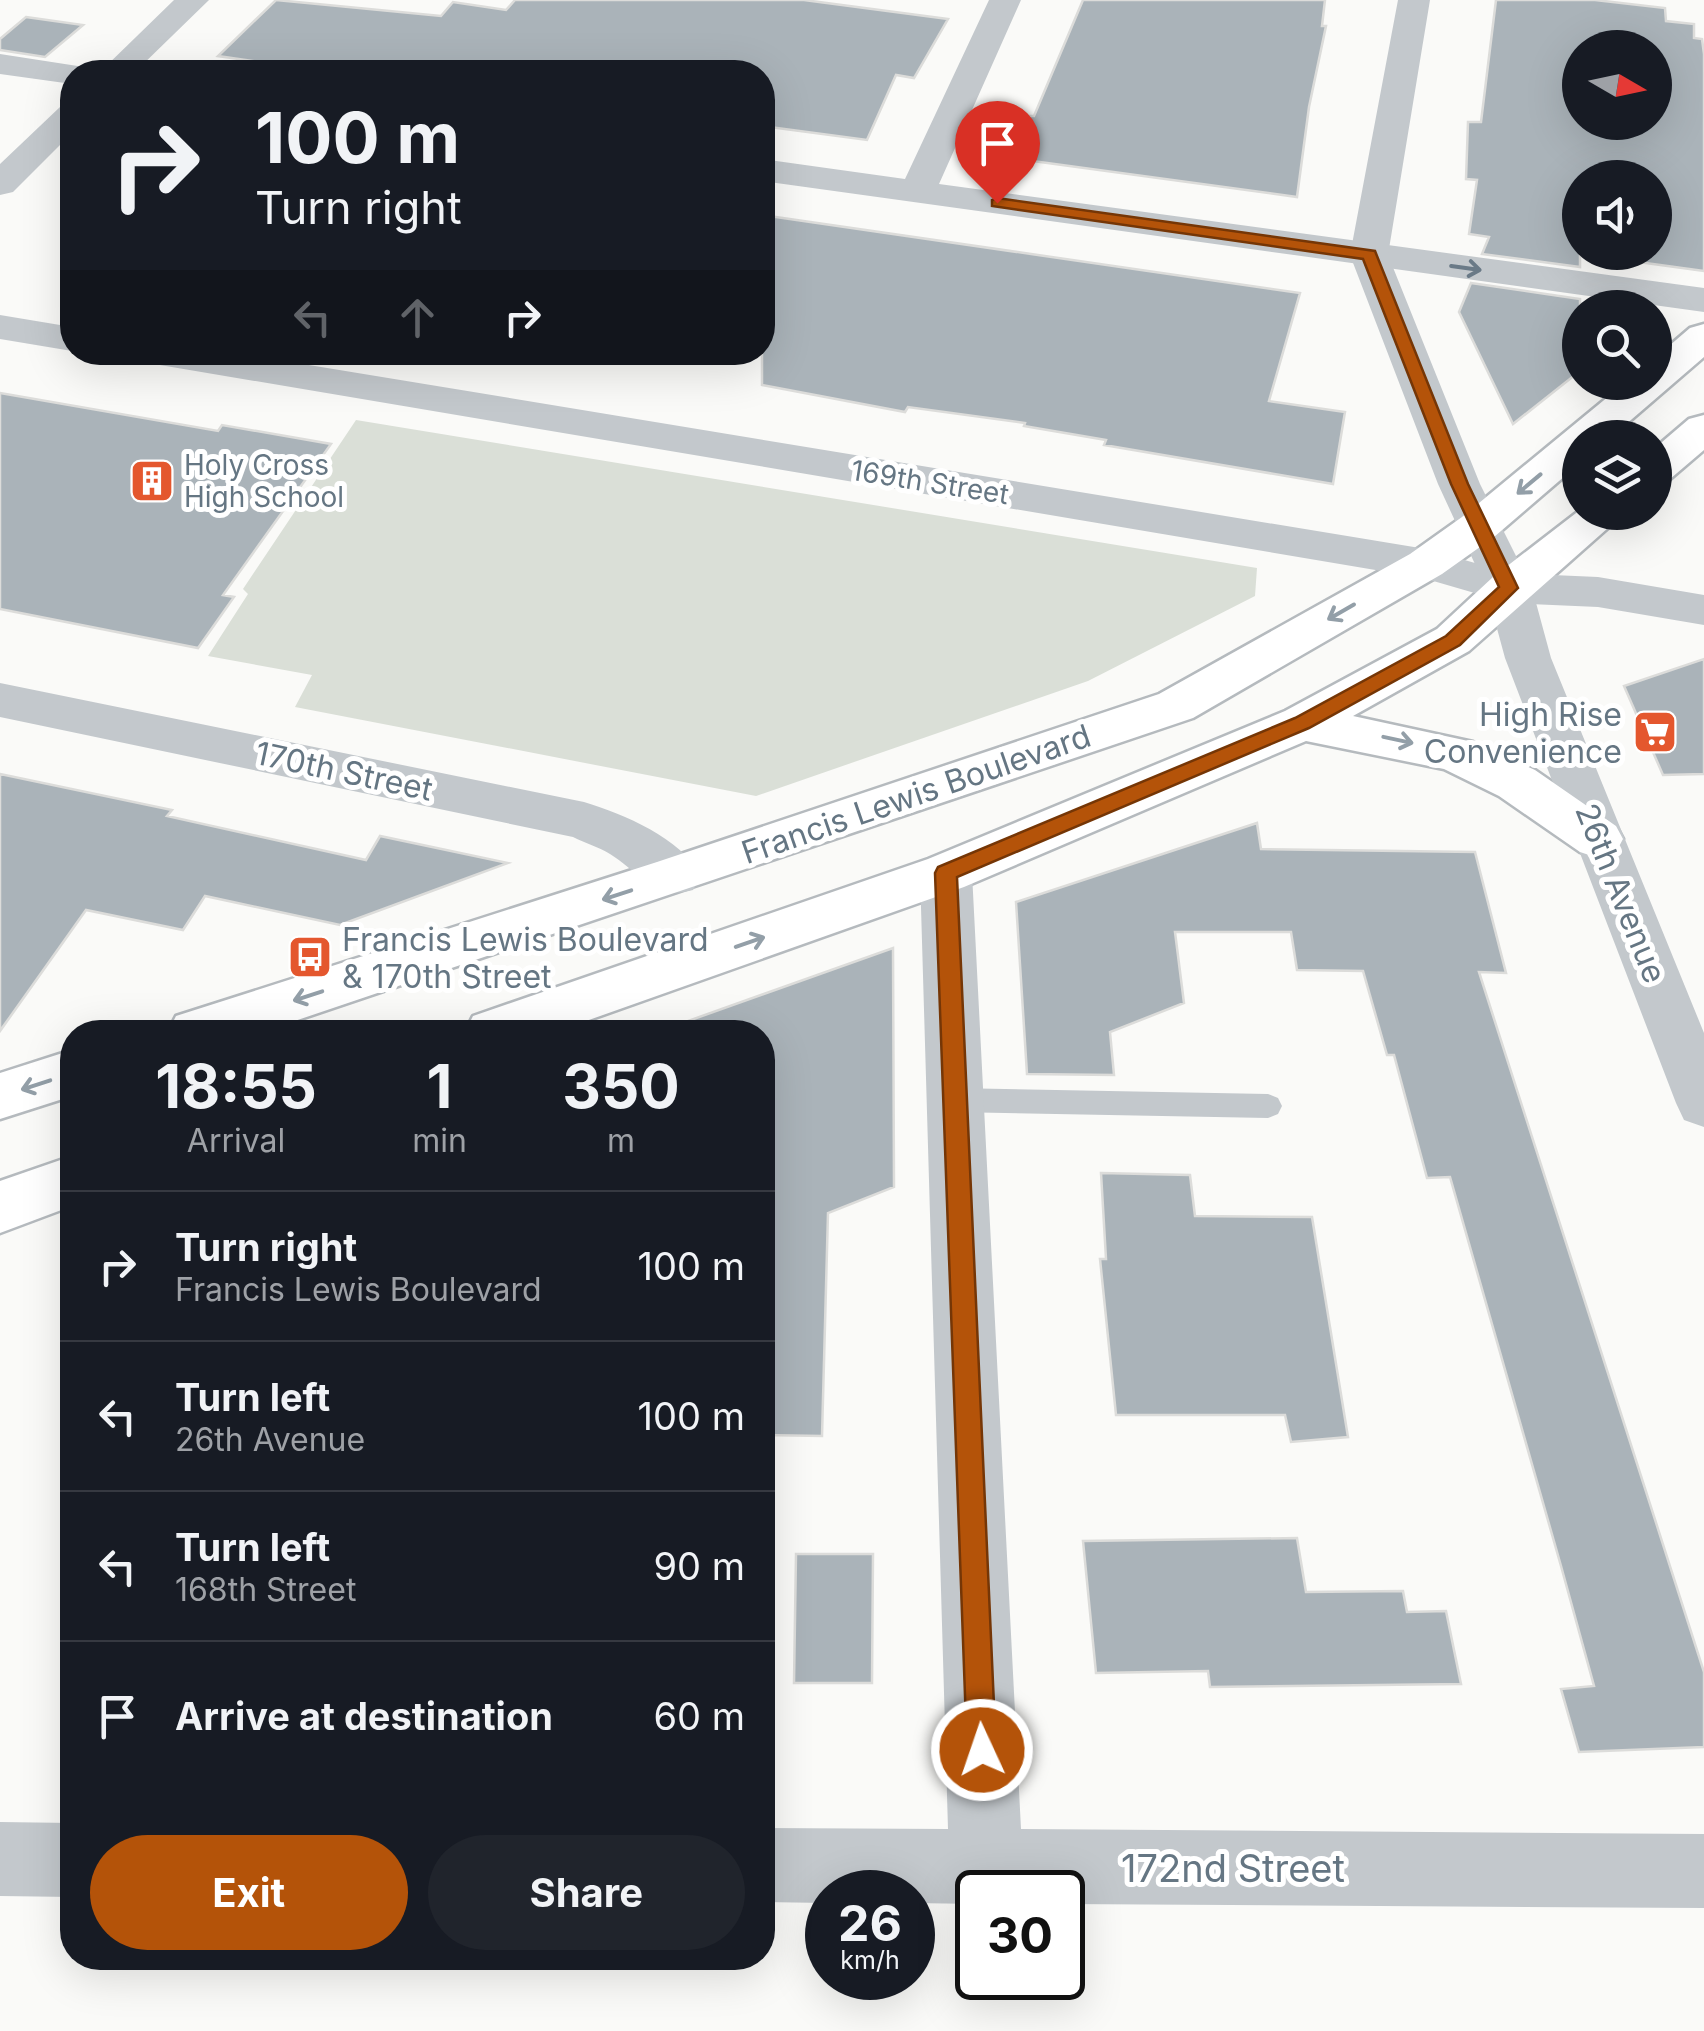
<!DOCTYPE html>
<html lang="en">
<head>
<meta charset="utf-8">
<style>
  :root { --surface:#171b24; --page:#20242c; --text:#f1f3f6; --muted:#9ea1a6; --line:#363941; --accent:#b45309 }
  body { margin:0; font-family:Inter,sans-serif; background:var(--page); color:var(--text); height:100vh; display:flex; flex-direction:column; font-size:38px; white-space:nowrap }
  * { box-sizing:border-box; margin:0 }
  p { font-size:32px; color:var(--muted) }
  .icon { flex:none; width:55px; height:55px; fill:none; stroke:currentColor; stroke-width:2; stroke-linecap:round; stroke-linejoin:round }
  .map { position:relative; flex:1; overflow:hidden }
  .details { position:absolute; left:60px; top:1020px; width:715px; height:950px; display:flex; flex-direction:column; background:var(--surface); border-radius:40px; box-shadow:0 10px 40px #0002 }
  .details>* { flex:none }
  .top-card { position:absolute; left:60px; top:60px; width:715px; height:305px; border-radius:40px; box-shadow:0 10px 40px #0002; background:#171b24; color:var(--text); overflow:hidden }
  .needle { width:65px; rotate:99deg }
  .controls { position:absolute; left:1562px; top:30px; display:grid; gap:20px }
  .controls a { display:grid; place-items:center; width:110px; height:110px; border-radius:50%; background:var(--surface); box-shadow:0 10px 40px #0002; font-size:50px }
  .speed { position:absolute; left:805px; top:1870px; display:flex; gap:20px; font-size:50px; font-weight:700; text-align:center }
  .speed>* { display:grid; place-content:center; width:130px; height:130px; border-radius:50%; background:var(--surface); box-shadow:0 10px 40px #0002; line-height:1 }
  .speed small { font-size:25px; font-weight:400 }
  .speed .limit { border:5px solid #111; border-radius:15px; background:#fff; color:#111 }
  .pin { position:absolute; display:grid; place-items:center; width:85px; height:85px; color:#fff; margin:-102px -42px; border-radius:50% 50% 50% 0; rotate:-45deg; box-shadow:0 0 10px #0007 }
  .pin .icon { rotate:45deg }
  .me { position:absolute; width:110px; margin:-55px; rotate:357deg; stroke-linejoin:round; filter:drop-shadow(0 0 8px #0008) }
  .turn { display:flex; align-items:center; gap:35px; height:210px; padding:0 30px; font-size:45px }
  .turn .icon { width:130px; height:130px; stroke-width:2.5 }
  .turn b { display:block; font-size:70px; line-height:85px }
  .lanes { display:flex; align-items:center; height:95px; padding:0 30px; background:#0003; justify-content:center; gap:50px; direction:ltr }
  .lanes .off { opacity:.35 }
  .eta { display:flex; justify-content:space-evenly; align-items:center; height:170px; text-align:center }
  .eta b { font-size:60px; font-weight:700; line-height:70px }
  .primary-button { display:flex; gap:20px; margin-top:auto; padding:20px 30px }
  .primary-button a { flex:1; height:115px; border-radius:60px; background:var(--accent); color:#fff; font-size:40px; font-weight:700; line-height:115px; text-align:center }
  .primary-button a+a { background:var(--page); color:var(--text) }
  ul { padding:0; list-style:none }
  li { display:flex; align-items:center; gap:30px; height:150px; padding:0 30px; border-top:2px solid var(--line) }
  li div { flex:1 }
  li b { display:block; font-size:38px }
  li em { font-style:normal }
  .map>svg:first-child { display:block }
  .green { fill:#dadfd7 }
  .building { fill:#aab3b9; stroke:#dcdcda; stroke-width:2.5; fill-rule:evenodd }
  .lines { fill:none; stroke-linecap:round; stroke-linejoin:round }
  .primary-casing { stroke:#b5babe; stroke-width:5 }
  .service { fill:#c3c8cc; fill-rule:evenodd }
  .minor { fill:#c3c8cc; fill-rule:evenodd }
  .tertiary { fill:#c3c8cc; fill-rule:evenodd }
  .primary { fill:#fff; fill-rule:evenodd }
  .oneway { stroke:#6a7a87 }
  .oneway2 { stroke:#939fa8 }
  .route { fill:#b45309; stroke:#753606; stroke-width:2.5 }
  .labels { text-anchor:middle; dominant-baseline:central; stroke-width:10; stroke-linejoin:round; paint-order:stroke }
  .far-poi-label { font-size:28px; fill:#657683; stroke:#fff; text-anchor:start }
  .far-street-label { font-size:28px; fill:#657683; stroke:#fff }
  .poi-label { font-size:32px; fill:#657683; stroke:#fff; text-anchor:end }
  .street-label { font-size:32px; fill:#657683; stroke:#fff }
  .near-street-label { font-size:38px; fill:#657683; stroke:#fff }
</style>
</head>
<body>
<div class="map">
<svg width="1704" height="2031" viewBox="0 0 1704 2031">
  <rect width="100%" height="100%" fill="#fafaf8"/>
  <path class="green" d="M 356,420 L 1257,568 L 1255,596 L 1088,681 L 756,796 L 295,707 L 312,675 L 208,656 L 248,594 L 243,589 Z"/>
  <path class="building" d="M 276,0 L 441,16 L 453,2 L 506,10 L 515,0 L 804,0 L 948,19 L 914,78 L 896,75 L 867,140 L 762,126 L 762,72 L 330,72 L 218,56 Z
    M 1083,0 L 1325,0 L 1322,26 L 1326,26 L 1309,107 L 1297,197 L 1011,158 L 1029,116 L 1034,116 Z
    M 1496,0 L 1595,0 L 1665,8 L 1666,21 L 1694,24 L 1694,38 L 1702,39 L 1704,54 L 1704,271 L 1580,254 L 1580,267 L 1482,254 L 1489,237 L 1469,234 L 1477,180 L 1466,179 L 1468,122 L 1481,122 ZM 1580,48 L 1655,48 L 1655,122 L 1580,122 ZM 1580,178 L 1655,178 L 1655,252 L 1580,252 Z
    M 26,17 L 83,25 L 45,57 L 0,50 L 0,39 Z
    M 762,215 L 1300,293 L 1269,401 L 1345,412 L 1333,484 L 1104,445 L 1106,440 L 1024,426 L 1025,423 L 908,407 L 905,412 L 762,385 Z
    M 1471,283 L 1580,299 L 1580,371 L 1513,424 L 1459,312 Z
    M 0,393 L 218,431 L 222,425 L 331,444 L 223,595 L 234,597 L 198,648 L 0,609 Z
    M 1704,659 L 1704,774 L 1663,775 L 1624,686 Z
    M 0,774 L 172,810 L 167,816 L 366,860 L 380,836 L 508,863 L 340,925 L 205,896 L 183,930 L 86,910 L 0,1031 Z
    M 1257,823 L 1261,849 L 1475,852 L 1506,973 L 1479,972 L 1704,1672 L 1704,1747 L 1579,1752 L 1561,1689 L 1594,1686 L 1561,1566 L 1450,1177 L 1427,1178 L 1394,1055 L 1387,1055 L 1363,971 L 1297,970 L 1291,932 L 1175,932 L 1184,1003 L 1110,1032 L 1114,1075 L 1027,1074 L 1016,902 Z
    M 893,948 L 894,1187 L 828,1213 L 822,1436 L 762,1435 L 762,1032 L 675,1032 L 674,1026 Z
    M 1101,1173 L 1190,1175 L 1195,1216 L 1312,1217 L 1348,1437 L 1291,1442 L 1285,1415 L 1116,1415 L 1100,1259 L 1106,1259 Z
    M 1297,1538 L 1306,1592 L 1403,1591 L 1407,1612 L 1446,1611 L 1461,1684 L 1210,1687 L 1208,1671 L 1096,1673 L 1083,1541 Z
    M 796,1554 L 873,1554 L 872,1683 L 794,1683 Z"/>
  <g class="lines">
    <defs>
      <path id="primary" d="M 1704,324 L 1704,357 L 1610,438 L 1580,438 L 1580,463 L 1494,537 L 1442,574 L 1193,718 L 262,1032 L 168,1032 L 176,1016 L 657,862 L 1159,694 L 1410,554 L 1462,517 L 1626,382 L 1655,382 L 1655,358 L 1690,328 Z
        M 1704,415 L 1704,450 L 1670,479 L 1655,483 L 1655,448 L 1689,419 Z
        M 1580,510 L 1626,512 L 1469,651 L 1353,716 L 1473,742 L 1535,770 L 1616,826 L 1623,839 L 1616,852 L 1598,858 L 1580,852 L 1499,796 L 1444,769 L 1306,741 L 964,887 L 555,1032 L 465,1032 L 473,1016 L 928,859 L 1285,711 L 1437,629 L 1493,577 Z
        M 72,1050 L 72,1096 L 0,1119 L 0,1073 Z
        M 72,1156 L 72,1206 L 0,1233 L 0,1181 Z"/>
    </defs>
    <use href="#primary" class="primary-casing"/>
    <path class="service" d="M 953,1088 L 1268,1094 L 1278,1098 L 1282,1106 L 1278,1114 L 1268,1118 L 953,1112 L 943,1108 L 939,1100 L 943,1092 Z"/>
    <path class="minor" d="M 174,0 L 209,0 L 135,72 L 100,72 Z
      M 989,0 L 1021,0 L 939,184 L 1704,288 L 1704,312 L 762,181 L 762,159 L 905,179 Z
      M 0,54 L 84,67 L 88,72 L 72,72 L 72,84 L 0,74 Z
      M 72,104 L 72,133 L 13,192 L 0,195 L 0,164 L 60,107 Z
      M 0,315 L 72,327 L 72,351 L 0,339 Z
      M 134,352 L 230,352 L 1426,549 L 1510,573 L 1598,577 L 1704,595 L 1704,625 L 1598,607 L 1509,603 L 1423,578 L 154,364 L 140,360 Z
      M 0,683 L 584,802 C 625,815 680,837 701,876 L 693,890 C 656,901 639,872 610,854 C 599,847 585,843 573,837 L 0,717 Z
      M 946,854 L 964,859 L 972,873 L 1021,1829 L 1704,1834 L 1704,1908 L 1062,1904 L 1062,1892 L 978,1892 L 978,1904 L 912,1903 L 912,1892 L 828,1892 L 828,1903 L 762,1902 L 762,1828 L 948,1829 L 920,873 L 928,859 Z
      M 0,1822 L 72,1823 L 72,1897 L 0,1896 Z"/>
    <path class="tertiary" d="M 1398,0 L 1430,0 L 1388,255 L 1480,484 L 1532,588 L 1551,658 L 1704,1033 L 1704,1127 L 1684,1120 L 1676,1103 L 1505,658 L 1486,588 L 1438,484 L 1350,255 Z"/>
    <use href="#primary" class="primary"/>
  </g>
  <defs><path id="oneway-shaft" d="M-6 0H5M1.5-3L5.5 0L1.5 3" fill="none" stroke-width="1.6" stroke-linecap="round" stroke-linejoin="round" transform="scale(2.5)"/></defs>
  <use class="oneway" href="#oneway-shaft" transform="translate(1466 268) rotate(8)"/>
  <g class="oneway2">
    <use href="#oneway-shaft" transform="translate(1529 484) rotate(140)"/>
    <use href="#oneway-shaft" transform="translate(1341 612) rotate(150)"/>
    <use href="#oneway-shaft" transform="translate(1398 740) rotate(12)"/>
    <use href="#oneway-shaft" transform="translate(617 895) rotate(162)"/>
    <use href="#oneway-shaft" transform="translate(750 942) rotate(-19)"/>
    <use href="#oneway-shaft" transform="translate(308 996) rotate(162)"/>
    <use href="#oneway-shaft" transform="translate(36 1085) rotate(162)"/>
  </g>
  <path class="route" d="M 997,198 L 1375,251 L 1468,484 L 1518,588 L 1460,645 L 1309,728 L 957,877 L 996,1750 L 992,1760 L 982,1765 L 971,1760 L 967,1750 L 935,873 L 938,867 L 1295,718 L 1446,636 L 1499,587 L 1451,484 L 1363,259 L 992,206 L 992,200 Z"/>
  <defs>
    <symbol id="building-square" viewBox="-11 -11 22 22"><rect x="-9" y="-9" width="18" height="18" rx="4" fill="#e4572e" stroke="#fff"/><path d="M-4-6H4V6H1V3H-1V6H-4ZM-2.5-4.3h1.7v1.8h-1.7ZM.8-4.3h1.7v1.8H.8ZM-2.5-1h1.7V.8h-1.7ZM.8-1h1.7V.8H.8Z" fill="#fff"/></symbol>
    <symbol id="supermarket-square" viewBox="-11 -11 22 22"><rect x="-9" y="-9" width="18" height="18" rx="4" fill="#e4572e" stroke="#fff"/><path d="M-6-5.5h2.5l.6 2H6L4.5 2H-2.5L-4.4-4H-6ZM-1.5 3.2a1.3 1.3 0 1 0 .1 0ZM3 3.2a1.3 1.3 0 1 0 .1 0Z" fill="#fff"/></symbol>
    <symbol id="bus-square" viewBox="-11 -11 22 22"><rect x="-9" y="-9" width="18" height="18" rx="4" fill="#e4572e" stroke="#fff"/><path d="M-5-6H5V4H4V6H2V4H-2V6H-4V4H-5ZM-3.5-4V0h7V-4ZM-3.5 1.2v1.5H-2V1.2ZM2 1.2v1.5H3.5V1.2Z" fill="#fff"/></symbol>
  </defs>
  <g fill-rule="evenodd">
    <use href="#building-square" x="127" y="456" width="50" height="50"/>
    <use href="#supermarket-square" x="1630" y="707" width="50" height="50"/>
    <use href="#bus-square" x="285" y="932" width="50" height="50"/>
  </g>
  <g class="labels">
    <g class="far-poi-label">
      <text x="184" y="465">Holy Cross<tspan x="184" dy="32">High School</tspan></text>
    </g>
    <g class="far-street-label">
      <text transform="translate(930 482) rotate(9)">169th Street</text>
    </g>
    <g class="poi-label">
      <text x="1622" y="714">High Rise<tspan x="1622" dy="37">Convenience</tspan></text>
      <text x="342" y="939" text-anchor="start">Francis Lewis Boulevard<tspan x="342" dy="37">&amp; 170th Street</tspan></text>
    </g>
    <g class="street-label">
      <text transform="translate(344 771) rotate(12)">170th Street</text>
      <text transform="translate(916 794) rotate(-19)">Francis Lewis Boulevard</text>
      <text transform="translate(1621 893) rotate(68)">26th Avenue</text>
    </g>
    <g class="near-street-label">
      <text x="1233" y="1868">172nd Street</text>
    </g>
  </g>
</svg>
<div class="controls">
<a><svg class="needle" viewBox="-14 -14 28 28"><path d="M0-13l5 13h-10z" fill="#e53935"/><path d="M0 13l5-13h-10z" fill="#9ea1a6"/></svg></a>
<a><svg class="icon" aria-label="sound" viewBox="0 0 24 24"><path d="M4 9h4l5-4v14l-5-4H4zM17 9q2 3 0 6"/></svg></a>
<a><svg class="icon" aria-label="search" viewBox="0 0 24 24"><circle cx="10" cy="10" r="6"/><path d="M15 15l6 6"/></svg></a>
<a><svg class="icon" aria-label="layers" viewBox="0 0 24 24"><path d="M12 4l9 5-9 5-9-5zM3 14l9 5 9-5"/></svg></a>
</div>
<div class="speed"><div>26<small>km/h</small></div><div class="limit">30</div></div>
<div class="pin" style="left:997px;top:203px;background:#d93025"><svg class="icon" aria-label="arrive" viewBox="0 0 24 24"><path d="M6 21V4h12l-3 4 3 4H6"/></svg></div>
<svg class="me" style="left:982px;top:1750px" viewBox="-20 -20 40 40"><circle r="17" fill="#b45309" stroke="#fff" stroke-width="3"/><path d="M0-11L8 9 0 5-8 9z" fill="#fff"/></svg>
<div class="top-card">
<div class="turn"><svg class="icon" aria-label="right" viewBox="0 0 24 24"><path d="M7 20v-9h11M14 6l5 5-5 5"/></svg><div><b>100 m</b>Turn right</div></div>
<div class="lanes"><svg class="icon off" aria-label="left" viewBox="0 0 24 24"><path d="M17 20v-9H6M10 6l-5 5 5 5"/></svg><svg class="icon off" aria-label="ahead" viewBox="0 0 24 24"><path d="M12 20V5M6 11l6-6 6 6"/></svg><svg class="icon" aria-label="right" viewBox="0 0 24 24"><path d="M7 20v-9h11M14 6l5 5-5 5"/></svg></div>
</div>
<section class="details">
<div class="eta">
<div><b>18:55</b><p>Arrival</p></div>
<div><b>1</b><p>min</p></div>
<div><b>350</b><p>m</p></div>
</div>
<ul>
<li><svg class="icon" aria-label="right" viewBox="0 0 24 24"><path d="M7 20v-9h11M14 6l5 5-5 5"/></svg><div><b>Turn right</b><p>Francis Lewis Boulevard</p></div><em>100 m</em></li>
<li><svg class="icon" aria-label="left" viewBox="0 0 24 24"><path d="M17 20v-9H6M10 6l-5 5 5 5"/></svg><div><b>Turn left</b><p>26th Avenue</p></div><em>100 m</em></li>
<li><svg class="icon" aria-label="left" viewBox="0 0 24 24"><path d="M17 20v-9H6M10 6l-5 5 5 5"/></svg><div><b>Turn left</b><p>168th Street</p></div><em>90 m</em></li>
<li><svg class="icon" aria-label="arrive" viewBox="0 0 24 24"><path d="M6 21V4h12l-3 4 3 4H6"/></svg><div><b>Arrive at destination</b></div><em>60 m</em></li>
</ul>
<div class="primary-button"><a>Exit</a><a>Share</a></div>
</section>
</div>
</body>
</html>
